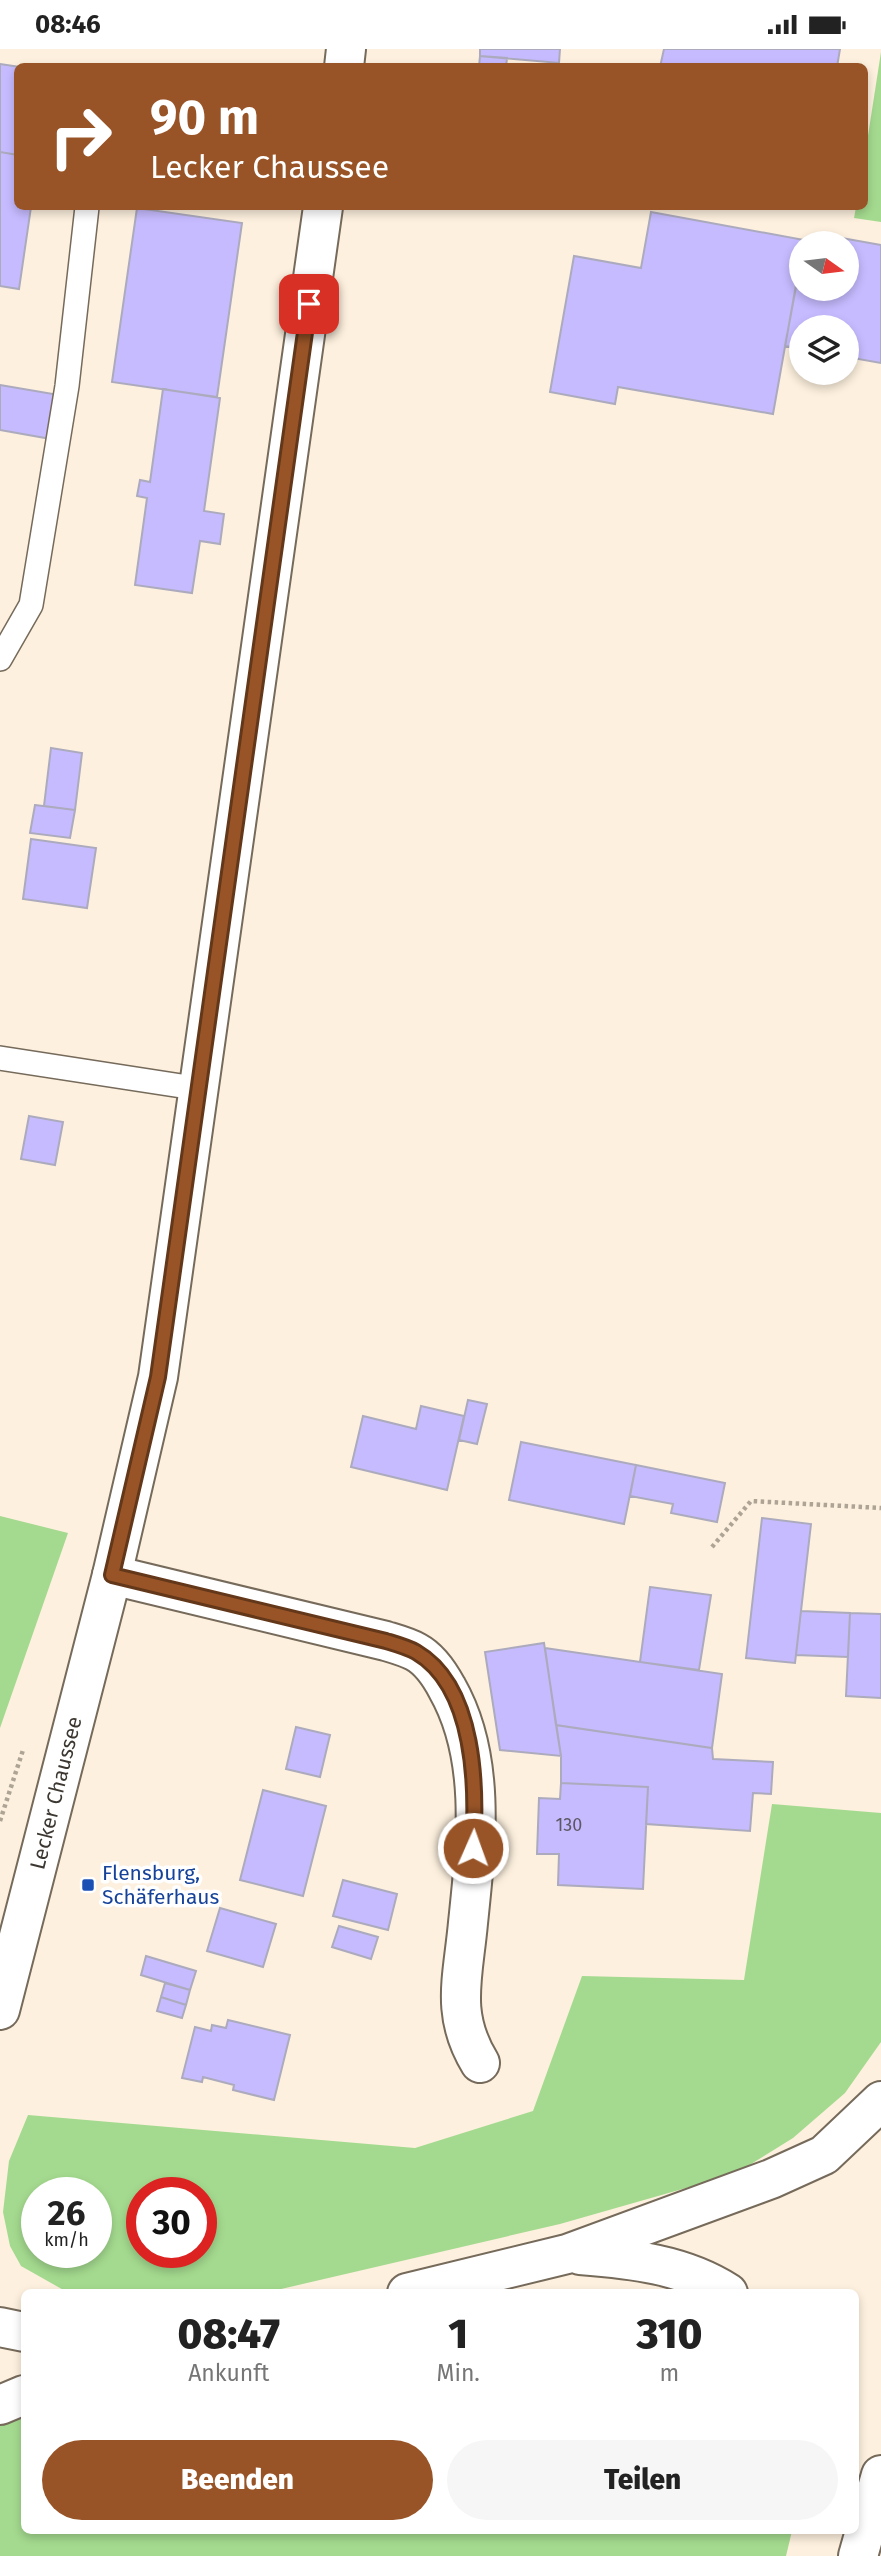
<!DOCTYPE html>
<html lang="de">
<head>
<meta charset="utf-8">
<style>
  :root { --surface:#fff; --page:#f6f6f6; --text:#222; --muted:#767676; --accent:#985427 }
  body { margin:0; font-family:"Fira Sans",sans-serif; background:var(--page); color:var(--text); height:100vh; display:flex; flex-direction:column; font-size:26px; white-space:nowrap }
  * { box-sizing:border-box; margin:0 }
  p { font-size:23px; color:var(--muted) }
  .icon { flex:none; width:38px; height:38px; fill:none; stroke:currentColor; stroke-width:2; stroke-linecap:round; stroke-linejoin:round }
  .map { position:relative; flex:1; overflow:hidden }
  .side { position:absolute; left:21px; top:2240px; width:838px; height:245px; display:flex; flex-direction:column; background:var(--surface); border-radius:10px; box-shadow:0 4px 10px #0003 }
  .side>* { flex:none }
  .hud { position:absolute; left:14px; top:14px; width:854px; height:147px; border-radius:10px; box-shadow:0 4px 10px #0003; background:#985427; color:#fff; overflow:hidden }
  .needle { width:46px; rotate:104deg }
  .buttons { position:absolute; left:789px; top:182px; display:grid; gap:14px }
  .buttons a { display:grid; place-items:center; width:70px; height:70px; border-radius:50%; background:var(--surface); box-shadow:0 4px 10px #0003; font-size:35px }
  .speed { position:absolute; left:21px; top:2128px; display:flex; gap:14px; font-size:35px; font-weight:700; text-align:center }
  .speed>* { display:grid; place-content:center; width:91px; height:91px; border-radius:50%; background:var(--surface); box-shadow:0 4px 10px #0003; line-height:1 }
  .speed small { font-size:18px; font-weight:400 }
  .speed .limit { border:10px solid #d22; background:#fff; color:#111 }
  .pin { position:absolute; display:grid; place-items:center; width:60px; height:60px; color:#fff; margin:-30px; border-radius:14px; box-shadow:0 4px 10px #0006 }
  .me { position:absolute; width:77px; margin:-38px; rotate:2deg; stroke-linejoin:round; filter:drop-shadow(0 0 5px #0008) }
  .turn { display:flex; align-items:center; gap:24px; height:147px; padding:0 21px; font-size:32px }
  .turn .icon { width:91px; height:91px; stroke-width:2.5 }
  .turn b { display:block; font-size:49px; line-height:60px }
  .eta { display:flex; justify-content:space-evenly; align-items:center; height:119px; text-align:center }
  .eta b { font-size:42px; font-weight:800; line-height:49px }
  .button { display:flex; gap:14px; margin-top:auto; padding:14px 21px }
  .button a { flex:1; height:80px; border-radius:42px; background:var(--accent); color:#fff; font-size:28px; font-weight:800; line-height:80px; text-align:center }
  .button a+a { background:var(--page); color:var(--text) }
  .status { display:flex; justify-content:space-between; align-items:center; height:49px; padding:0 35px; background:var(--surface); direction:ltr }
  .status svg { height:19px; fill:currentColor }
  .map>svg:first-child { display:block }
  .green { fill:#a4da8f; fill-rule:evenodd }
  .building { fill:#c6bbff; stroke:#acaabd; stroke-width:2 }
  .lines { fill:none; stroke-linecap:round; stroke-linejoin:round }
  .service-casing { stroke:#766a5b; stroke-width:26 }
  .minor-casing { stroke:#766a5b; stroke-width:42 }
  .tertiary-casing { stroke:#766a5b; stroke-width:42 }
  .trunk-casing { stroke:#766a5b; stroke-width:42 }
  .path { stroke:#aea496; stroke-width:4.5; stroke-dasharray:3.5 3.5; stroke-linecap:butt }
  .service { stroke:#fff; stroke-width:23 }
  .minor { stroke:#fff; stroke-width:38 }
  .tertiary { stroke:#fff; stroke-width:38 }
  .trunk { stroke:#fff; stroke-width:38 }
  .route-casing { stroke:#633719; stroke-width:18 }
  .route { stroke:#985427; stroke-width:12 }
  .transit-dot { fill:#1a4fb4; stroke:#fff; stroke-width:2.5 }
  .labels { text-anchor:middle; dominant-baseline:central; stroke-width:7; stroke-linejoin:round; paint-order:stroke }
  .number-label { font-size:18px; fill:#5e5864 }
  .street-label { font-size:21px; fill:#3c3730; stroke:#fff }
  .transit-label { font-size:21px; fill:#164399; stroke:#fff; text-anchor:start }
</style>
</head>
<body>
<div class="status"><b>08:46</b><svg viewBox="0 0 49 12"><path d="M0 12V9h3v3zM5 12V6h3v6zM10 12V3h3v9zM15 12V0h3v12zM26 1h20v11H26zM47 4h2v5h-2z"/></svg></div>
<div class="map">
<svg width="881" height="2507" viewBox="0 0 881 2507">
  <rect width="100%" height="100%" fill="#fdf0de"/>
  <path class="green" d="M 881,3 L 881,173 L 854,169 L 856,158 L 864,158 L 865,106 Z
    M 0,1467 L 68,1484 L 0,1679 Z
    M 772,1755 L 881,1764 L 881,1993 L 845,2044 L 793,2089 L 735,2125 L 560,2175 L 264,2244 L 67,2243 L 21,2217 L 10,2197 L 3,2163 L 9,2112 L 28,2066 L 415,2099 L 533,2062 L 582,1927 L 744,1931 ZM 37,2144 L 96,2144 L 96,2203 L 37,2203 ZM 142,2144 L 201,2144 L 201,2203 L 142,2203 Z
    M 24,2368 L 24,2482 L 792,2482 L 786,2507 L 0,2507 L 0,2376 Z"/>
  <path class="building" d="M 480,0 L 560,0 L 559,14 L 480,7 Z
    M 664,0 L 840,0 L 837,18 L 660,18 Z
    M 480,7 L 507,9 L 506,18 L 479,18 Z
    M 0,15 L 20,18 L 18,18 L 18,106 L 0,103 Z
    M 0,103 L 18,106 L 18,158 L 31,158 L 19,240 L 0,237 Z
    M 137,159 L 242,174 L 217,348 L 112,333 Z
    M 651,163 L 804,191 L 773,365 L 618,338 L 615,355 L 550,343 L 574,207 L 641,219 Z
    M 825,186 L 881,196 L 881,314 L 847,308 L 847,278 L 802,278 L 802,300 L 785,297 L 802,206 L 802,240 L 847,240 L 847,194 L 823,194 Z
    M 0,336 L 59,346 L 51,390 L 0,381 Z
    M 163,340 L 220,349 L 204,462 L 224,465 L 220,495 L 200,492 L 192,544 L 135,536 L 147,449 L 137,447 L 140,431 L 150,433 Z
    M 51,699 L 82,704 L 75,761 L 44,757 Z
    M 35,756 L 75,761 L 70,789 L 30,784 Z
    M 31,790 L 96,799 L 87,859 L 23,850 Z
    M 29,1067 L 63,1073 L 55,1116 L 21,1110 Z
    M 468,1351 L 487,1355 L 477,1395 L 459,1391 Z
    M 421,1357 L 464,1367 L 447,1441 L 351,1418 L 363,1367 L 416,1380 Z
    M 521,1393 L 636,1416 L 624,1475 L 509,1451 Z
    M 636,1416 L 725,1434 L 717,1473 L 671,1464 L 673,1455 L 630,1447 Z
    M 762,1469 L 811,1475 L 795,1614 L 746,1609 Z
    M 650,1538 L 711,1546 L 699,1621 L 640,1613 Z
    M 801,1562 L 850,1564 L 848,1608 L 796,1606 Z
    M 850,1564 L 881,1565 L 881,1649 L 846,1647 Z
    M 544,1594 L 561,1707 L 500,1701 L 485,1603 Z
    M 545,1599 L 722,1625 L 712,1699 L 556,1676 Z
    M 556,1676 L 712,1699 L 713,1710 L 773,1713 L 771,1745 L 753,1744 L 750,1782 L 646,1775 L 648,1738 L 561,1734 L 561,1707 Z
    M 296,1678 L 330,1686 L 320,1728 L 286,1720 Z
    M 561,1734 L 648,1738 L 643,1840 L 558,1836 L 559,1805 L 537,1805 L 539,1749 L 560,1750 Z
    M 263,1741 L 326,1757 L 303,1847 L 240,1831 Z
    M 343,1831 L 397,1845 L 388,1881 L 333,1867 Z
    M 220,1859 L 276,1875 L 263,1918 L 207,1902 Z
    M 339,1877 L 378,1888 L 371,1910 L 332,1898 Z
    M 146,1907 L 196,1922 L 190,1941 L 141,1926 Z
    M 165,1934 L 190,1941 L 186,1956 L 161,1948 Z
    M 161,1948 L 186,1956 L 182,1969 L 157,1962 Z
    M 228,1971 L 290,1986 L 274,2051 L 233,2041 L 234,2036 L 203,2028 L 202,2033 L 182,2029 L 195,1978 L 211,1982 L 212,1976 L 226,1979 Z"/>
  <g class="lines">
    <defs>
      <path id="service" d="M 0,610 L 31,556 L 67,337 L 87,158
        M 0,1009 L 201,1040"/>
      <path id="minor" d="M 112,1526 L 386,1592 C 396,1595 407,1598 416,1603 C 429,1610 440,1626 447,1639 C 487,1709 476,1797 468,1874 C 463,1929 450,1965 480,2014"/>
      <path id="tertiary" d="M 344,18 L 346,0
        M 0,1961 L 112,1526 L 158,1328 L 323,158"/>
      <path id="trunk" d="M 580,2206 C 631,2210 683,2215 728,2244
        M 407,2244 L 567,2205 L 771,2130 L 824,2106 L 881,2052
        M 0,2278 L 24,2283
        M 0,2356 L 24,2346
        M 858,2507 L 881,2426"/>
    </defs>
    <use href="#service" class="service-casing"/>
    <use href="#minor" class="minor-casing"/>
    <use href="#tertiary" class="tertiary-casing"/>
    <use href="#trunk" class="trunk-casing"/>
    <path class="path" d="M 712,1498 L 751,1452 L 881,1459
      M 0,1772 L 23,1701"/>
    <use href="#service" class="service"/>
    <use href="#minor" class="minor"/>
    <use href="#tertiary" class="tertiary"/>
    <use href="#trunk" class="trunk"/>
  </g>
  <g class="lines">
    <defs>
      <path id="route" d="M 309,255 L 158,1328 L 112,1526 L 386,1592 C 396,1595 407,1598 416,1603 C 476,1638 477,1740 473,1799"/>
    </defs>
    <use href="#route" class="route-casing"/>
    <use href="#route" class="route"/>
  </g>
  <rect class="transit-dot" x="81" y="1829" width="14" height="14" rx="3.5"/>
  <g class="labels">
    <g class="number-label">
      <text x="569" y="1776">130</text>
    </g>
    <g class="street-label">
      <text transform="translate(56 1744) rotate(-76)">Lecker Chaussee</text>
    </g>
    <g class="transit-label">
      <text x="102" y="1824">Flensburg,<tspan x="102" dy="24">Schäferhaus</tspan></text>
    </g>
  </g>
</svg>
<div class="buttons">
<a><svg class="needle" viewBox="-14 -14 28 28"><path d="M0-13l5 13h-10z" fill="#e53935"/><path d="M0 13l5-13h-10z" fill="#767676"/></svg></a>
<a><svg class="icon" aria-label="layers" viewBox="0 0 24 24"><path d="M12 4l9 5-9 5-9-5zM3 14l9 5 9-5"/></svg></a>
</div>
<div class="speed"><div>26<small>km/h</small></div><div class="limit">30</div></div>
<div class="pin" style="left:309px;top:255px;background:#d93025"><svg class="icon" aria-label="arrive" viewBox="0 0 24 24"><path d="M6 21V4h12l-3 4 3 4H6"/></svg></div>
<svg class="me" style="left:473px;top:1799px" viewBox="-20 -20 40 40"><circle r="17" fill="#985427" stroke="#fff" stroke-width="3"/><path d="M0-11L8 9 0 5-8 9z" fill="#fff"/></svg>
<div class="hud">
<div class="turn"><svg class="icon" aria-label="right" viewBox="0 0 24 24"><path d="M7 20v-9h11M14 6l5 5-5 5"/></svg><div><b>90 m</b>Lecker Chaussee</div></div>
</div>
<section class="side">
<div class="eta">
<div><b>08:47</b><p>Ankunft</p></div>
<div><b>1</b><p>Min.</p></div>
<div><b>310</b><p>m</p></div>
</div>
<div class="button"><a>Beenden</a><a>Teilen</a></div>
</section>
</div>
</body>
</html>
